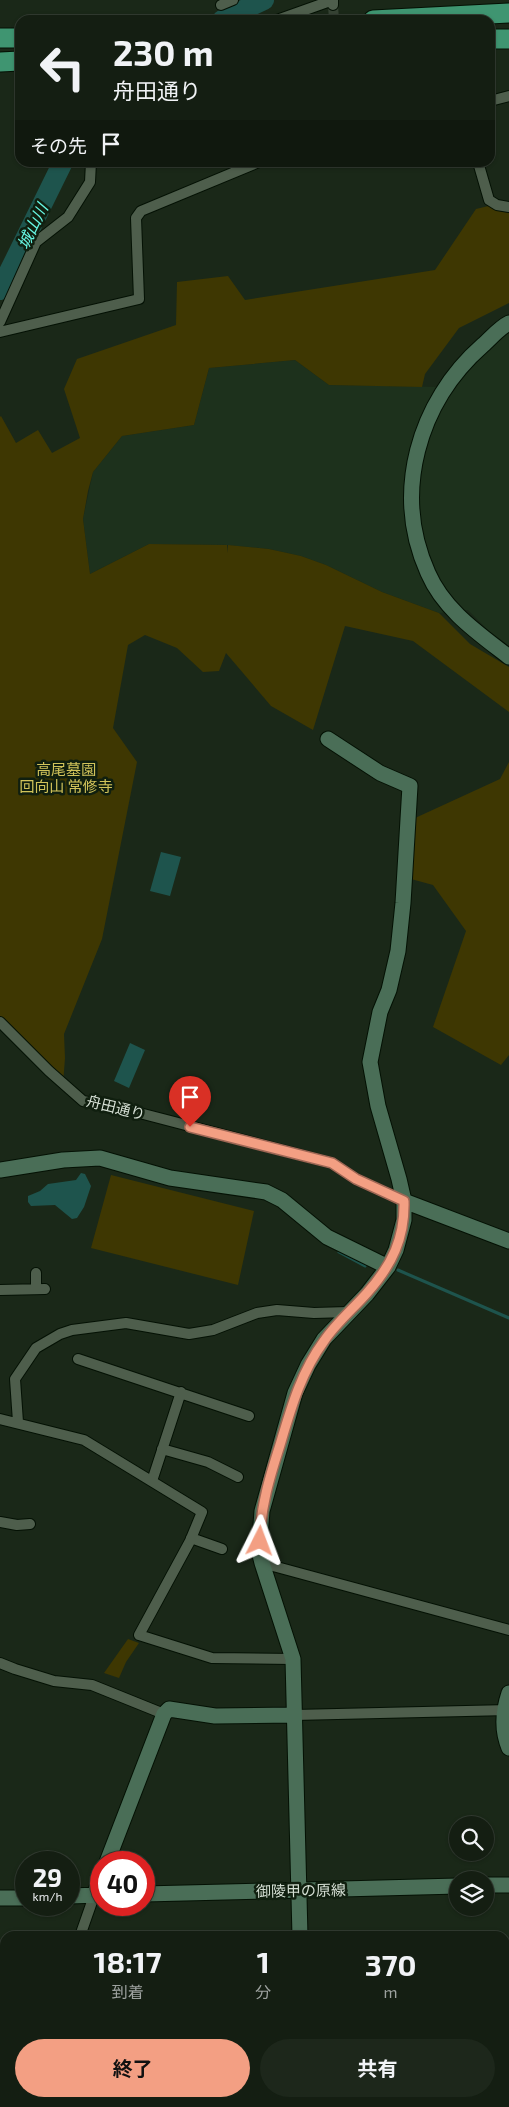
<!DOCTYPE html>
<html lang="ja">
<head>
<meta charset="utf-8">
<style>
  :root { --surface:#141e12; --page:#1d271b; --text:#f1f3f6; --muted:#9da29f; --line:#333c32; --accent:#f39f83 }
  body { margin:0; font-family:"Exo 2","Noto Sans JP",sans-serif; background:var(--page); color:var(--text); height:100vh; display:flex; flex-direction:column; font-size:19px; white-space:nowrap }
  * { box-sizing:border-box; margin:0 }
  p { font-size:16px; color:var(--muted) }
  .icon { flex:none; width:28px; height:28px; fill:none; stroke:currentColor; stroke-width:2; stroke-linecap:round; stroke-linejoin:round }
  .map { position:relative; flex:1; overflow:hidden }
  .details { position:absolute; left:0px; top:1931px; width:510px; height:176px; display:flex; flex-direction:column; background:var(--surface); border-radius:15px 15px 0 0; box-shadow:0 1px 4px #0004,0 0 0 1px var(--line) }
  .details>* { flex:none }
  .top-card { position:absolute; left:15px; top:15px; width:480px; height:152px; border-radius:15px; box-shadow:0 1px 4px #0004,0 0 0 1px var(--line); background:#141e12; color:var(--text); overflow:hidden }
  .controls { position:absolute; left:449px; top:1816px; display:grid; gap:10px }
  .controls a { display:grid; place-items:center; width:45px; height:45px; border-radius:50%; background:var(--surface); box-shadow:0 1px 4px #0004,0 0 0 1px var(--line); font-size:25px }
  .speed { position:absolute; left:15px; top:1851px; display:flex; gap:10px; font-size:25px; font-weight:700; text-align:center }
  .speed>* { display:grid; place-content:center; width:65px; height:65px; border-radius:50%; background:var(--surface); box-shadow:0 1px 4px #0004,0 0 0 1px var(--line); line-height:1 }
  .speed small { font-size:12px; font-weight:400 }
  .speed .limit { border:8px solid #d22; background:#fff; color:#111 }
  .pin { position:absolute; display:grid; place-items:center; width:42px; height:42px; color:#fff; margin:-51px -21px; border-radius:50% 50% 50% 0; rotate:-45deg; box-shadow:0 0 5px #0007 }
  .pin .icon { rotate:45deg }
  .me { position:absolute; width:55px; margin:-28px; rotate:3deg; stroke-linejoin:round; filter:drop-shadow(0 0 4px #0008) }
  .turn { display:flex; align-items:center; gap:18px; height:105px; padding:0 15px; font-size:22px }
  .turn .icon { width:65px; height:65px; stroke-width:2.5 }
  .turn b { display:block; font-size:35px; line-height:42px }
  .then { display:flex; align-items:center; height:48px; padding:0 15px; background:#0003; gap:10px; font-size:19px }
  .eta { display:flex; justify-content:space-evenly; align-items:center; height:85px; text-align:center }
  .eta b { font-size:30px; font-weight:700; line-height:35px }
  .primary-button { display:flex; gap:10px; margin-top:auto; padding:10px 15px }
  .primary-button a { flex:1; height:58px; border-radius:30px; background:var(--accent); color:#111; font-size:20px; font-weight:700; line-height:58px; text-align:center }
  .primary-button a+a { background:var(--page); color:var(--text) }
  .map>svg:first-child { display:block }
  .built { fill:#1d311c }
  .green { fill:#3e3702 }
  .water { fill:#1e544d }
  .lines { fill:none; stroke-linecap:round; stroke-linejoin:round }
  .stream { stroke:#1e544d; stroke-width:3 }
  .river { stroke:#1e544d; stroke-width:20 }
  .street-tunnel { stroke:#364334; stroke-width:10; stroke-dasharray:10 5; stroke-linecap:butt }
  .street-casing { stroke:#041104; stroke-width:12 }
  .secondary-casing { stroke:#041104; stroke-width:17 }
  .highway-casing { stroke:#041104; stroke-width:21 }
  .street { stroke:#4e5e4c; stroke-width:10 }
  .secondary { stroke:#4a6e57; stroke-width:15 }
  .highway { stroke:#3f9571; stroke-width:19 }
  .route-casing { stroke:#9e6755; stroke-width:12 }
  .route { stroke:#f39f83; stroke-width:9 }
  .labels { text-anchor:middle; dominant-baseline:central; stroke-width:5; stroke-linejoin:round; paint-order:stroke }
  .park-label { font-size:15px; fill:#d1c35a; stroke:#101f0f }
  .street-label { font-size:15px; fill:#d5dfd4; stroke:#101f0f }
  .water-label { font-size:16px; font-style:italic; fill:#67f7e4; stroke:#101f0f }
</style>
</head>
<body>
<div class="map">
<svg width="509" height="2107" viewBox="0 0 509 2107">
  <rect width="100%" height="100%" fill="#1a2818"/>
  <path class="built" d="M 509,331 L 509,646 L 490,632 L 468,610 L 439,613 L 382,592 L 326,565 L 301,556 L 269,549 L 226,545 L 149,544 L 90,574 L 83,519 L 93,472 L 122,436 L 194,425 L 209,368 L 295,360 L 329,385 L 442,387 Z"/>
  <path class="green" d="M 509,201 L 509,303 L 459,328 L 425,374 L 422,387 L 329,385 L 295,360 L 209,368 L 194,425 L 122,436 L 93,472 L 88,491 L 83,519 L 90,574 L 149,544 L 227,545 L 227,553 L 228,545 L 269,549 L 301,556 L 326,565 L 382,592 L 439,613 L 470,644 L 509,667 L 509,712 L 413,641 L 345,626 L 313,730 L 271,706 L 226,653 L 219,671 L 203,672 L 177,648 L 145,635 L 128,645 L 113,728 L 137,762 L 102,939 L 64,1034 L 65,1058 L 63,1084 L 0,1022 L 0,417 L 1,416 L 16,443 L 38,430 L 52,453 L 80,438 L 64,389 L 77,359 L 176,325 L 177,282 L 228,276 L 245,300 L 435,270 L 476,209 Z
    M 509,762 L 509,1055 L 501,1065 L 433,1027 L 466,931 L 433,885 L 400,876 L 402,824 L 500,779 Z
    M 111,1175 L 254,1211 L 238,1285 L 91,1248 Z
    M 128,1639 L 139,1643 L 126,1662 L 119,1678 L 104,1673 Z"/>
  <path class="water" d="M 161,852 L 181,857 L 170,896 L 150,891 Z
    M 130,1043 L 145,1050 L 129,1088 L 114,1081 Z
    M 81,1173 L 85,1174 L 91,1186 L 84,1207 L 77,1218 L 72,1219 L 55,1205 L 31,1206 L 28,1202 L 28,1196 L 40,1191 L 48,1184 L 76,1180 Z"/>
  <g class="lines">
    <path class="stream" d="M 339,1252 L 365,1266
      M 398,1270 L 509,1318"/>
    <path class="river" d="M 222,20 L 264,0
      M 0,290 L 63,162"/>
    <path class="street-tunnel" d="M 333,5 L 334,20"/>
    <defs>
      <path id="street" d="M 221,5 L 233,0
        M 277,20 L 333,0 L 333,5
        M 490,101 L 509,96
        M 478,162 L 489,200 L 497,205 L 509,207
        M 0,322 L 36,242 L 68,217 L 90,182 L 91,162
        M 0,332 L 139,299 L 136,218 L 141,211 L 259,162
        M 0,1022 L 49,1071 L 83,1101 L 128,1110 L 332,1163 L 356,1179 L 404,1201
        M 36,1273 L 36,1289
        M 0,1290 L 45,1289
        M 78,1359 L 249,1416
        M 0,1419 L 84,1440 L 202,1512 L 190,1541 L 139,1635 L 212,1658 L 293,1659
        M 18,1422 L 15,1379 L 36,1348 L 60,1334 L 72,1330 L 126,1323 L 189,1334 L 213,1330 L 257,1313 L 277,1310 L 314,1313 L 348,1312
        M 162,1449 L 208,1462 L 238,1477
        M 152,1481 L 181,1392
        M 0,1522 L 17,1525 L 30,1524
        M 191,1538 L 222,1549
        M 262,1563 L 509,1630
        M 0,1663 L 15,1669 L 54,1681 L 92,1685 L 164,1714
        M 294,1715 L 509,1710
        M 80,1936 L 94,1896
        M 0,1974 L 5,1975
        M 0,2092 L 5,2093
        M 300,2102 L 300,2107
        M 40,2107 L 41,2102"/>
      <path id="secondary" d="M 509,323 C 499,328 491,338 483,345 C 418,402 392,493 428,573 C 444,610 478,633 509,657
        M 0,1170 L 63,1160 L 100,1158 L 170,1178 L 266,1192 L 282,1200 L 327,1237 L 388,1267
        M 404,1201 L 509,1241
        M 509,1693 C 503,1711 501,1729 509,1748
        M 107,1862 L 164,1714 L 169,1709 L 215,1716 L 294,1715
        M 485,1885 L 509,1885
        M 144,1894 L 458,1886
        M 69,1896 L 101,1895
        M 94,1896 L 101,1876
        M 0,1898 L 26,1898
        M 300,1936 L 293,1659 L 262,1563 L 259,1551 L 262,1511 L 295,1393 L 308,1365 L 324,1339 L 367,1294 L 388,1267 L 396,1250 L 404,1220 L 404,1201 L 399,1179 L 378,1106 L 370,1062 L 380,1012 L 389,990 L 398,951 L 403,903 L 410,786 L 380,773 L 328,739
        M 505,2005 L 509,2005"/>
      <path id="highway" d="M 373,20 L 509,13
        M 0,38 L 20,38
        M 490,39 L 509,39
        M 0,62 L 20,61"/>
    </defs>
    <use href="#street" class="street-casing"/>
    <use href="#secondary" class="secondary-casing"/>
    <use href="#highway" class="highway-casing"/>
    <use href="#street" class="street"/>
    <use href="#secondary" class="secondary"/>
    <use href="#highway" class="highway"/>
  </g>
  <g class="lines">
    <defs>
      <path id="route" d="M 190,1127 L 332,1163 L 356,1179 L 404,1201 C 405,1238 392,1265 367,1293 C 353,1309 336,1323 324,1341 C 301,1372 291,1408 280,1445 C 270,1476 260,1508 260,1541"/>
    </defs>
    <use href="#route" class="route-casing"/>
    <use href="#route" class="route"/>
  </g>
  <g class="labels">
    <g class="park-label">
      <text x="66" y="769">高尾墓園<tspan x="66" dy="17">回向山 常修寺</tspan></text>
    </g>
    <g class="street-label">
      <text transform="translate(116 1107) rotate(14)">舟田通り</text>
      <text transform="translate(301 1890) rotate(-1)">御陵甲の原線</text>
    </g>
    <g class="water-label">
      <text transform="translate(32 226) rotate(-64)">城山川</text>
    </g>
  </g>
</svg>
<div class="controls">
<a><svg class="icon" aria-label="search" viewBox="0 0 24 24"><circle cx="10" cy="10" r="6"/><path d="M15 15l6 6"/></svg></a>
<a><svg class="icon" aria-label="layers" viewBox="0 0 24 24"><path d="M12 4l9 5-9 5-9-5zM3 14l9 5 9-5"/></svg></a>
</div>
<div class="speed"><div>29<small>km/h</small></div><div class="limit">40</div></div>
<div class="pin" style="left:190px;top:1127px;background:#d93025"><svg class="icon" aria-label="arrive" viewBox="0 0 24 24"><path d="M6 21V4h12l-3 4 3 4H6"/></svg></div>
<svg class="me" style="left:260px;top:1541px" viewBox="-20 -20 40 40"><path d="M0-17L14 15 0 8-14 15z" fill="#f39f83" stroke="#fff" stroke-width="4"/></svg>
<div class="top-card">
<div class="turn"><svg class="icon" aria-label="left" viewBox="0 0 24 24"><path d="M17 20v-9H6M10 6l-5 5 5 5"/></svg><div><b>230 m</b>舟田通り</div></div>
<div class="then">その先<svg class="icon" aria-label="arrive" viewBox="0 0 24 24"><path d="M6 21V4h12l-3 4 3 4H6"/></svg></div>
</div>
<section class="details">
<div class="eta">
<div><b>18:17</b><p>到着</p></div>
<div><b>1</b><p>分</p></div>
<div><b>370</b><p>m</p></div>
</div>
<div class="primary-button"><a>終了</a><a>共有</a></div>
</section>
</div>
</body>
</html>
